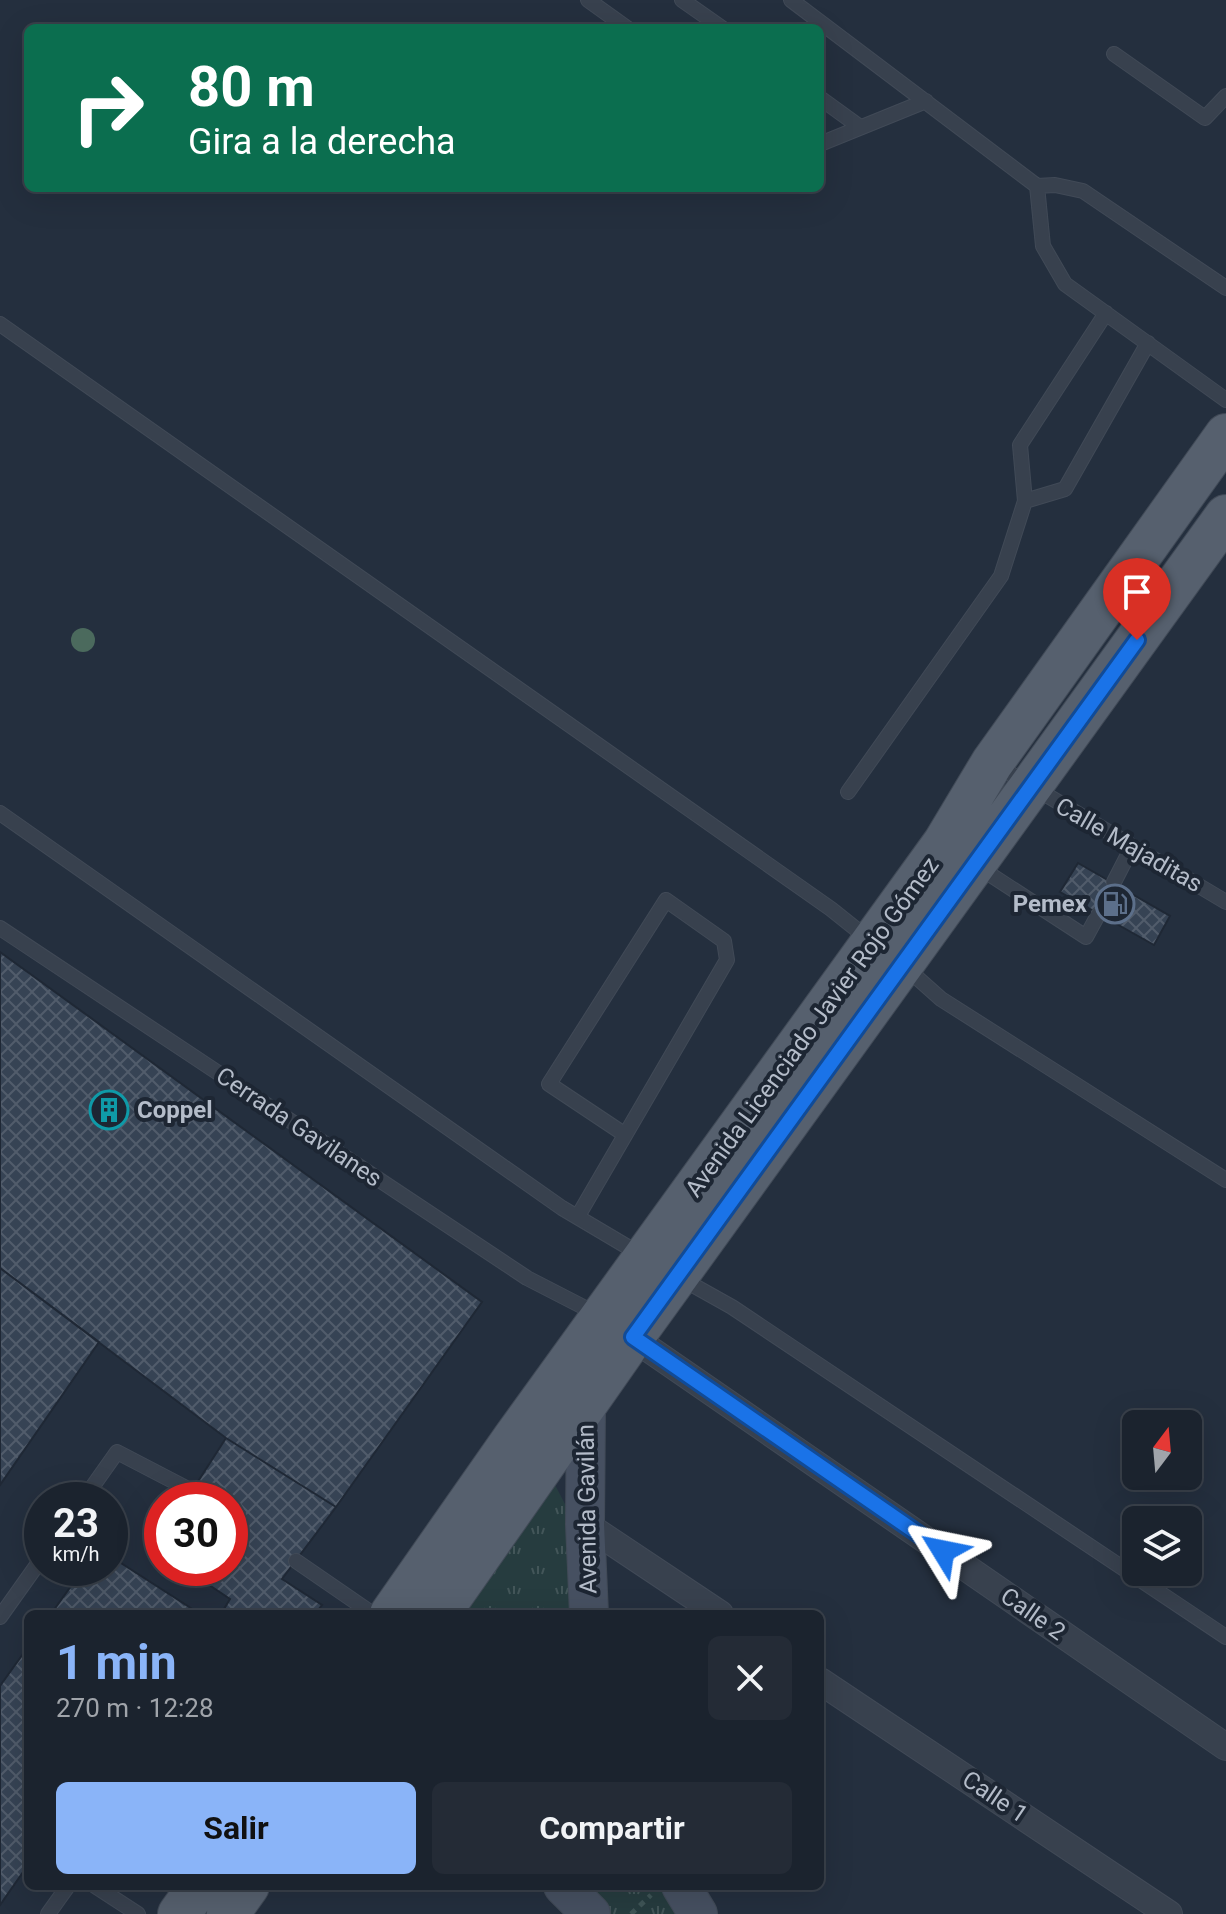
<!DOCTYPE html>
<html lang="es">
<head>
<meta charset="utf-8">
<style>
  :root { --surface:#1b232e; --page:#242b36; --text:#f1f3f6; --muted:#a0a4aa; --line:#39404a; --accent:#8ab4f8 }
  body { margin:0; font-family:Roboto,sans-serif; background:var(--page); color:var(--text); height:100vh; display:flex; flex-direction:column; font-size:30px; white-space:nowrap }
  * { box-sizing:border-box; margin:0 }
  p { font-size:26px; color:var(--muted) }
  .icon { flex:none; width:44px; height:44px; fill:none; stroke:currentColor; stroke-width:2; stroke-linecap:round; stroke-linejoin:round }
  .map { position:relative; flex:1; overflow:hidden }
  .panel { position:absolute; left:24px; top:1610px; width:800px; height:280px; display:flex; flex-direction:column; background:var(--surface); border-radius:12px; box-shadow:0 8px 32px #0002,0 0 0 2px var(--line) }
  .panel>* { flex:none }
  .top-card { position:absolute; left:24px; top:24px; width:800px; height:168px; border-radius:12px; box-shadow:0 8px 32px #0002,0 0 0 2px var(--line); background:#0b6e4f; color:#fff; overflow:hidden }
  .needle { width:52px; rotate:16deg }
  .fabs { position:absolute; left:1122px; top:1410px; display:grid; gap:16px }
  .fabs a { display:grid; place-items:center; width:80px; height:80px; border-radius:12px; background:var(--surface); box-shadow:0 8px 32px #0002,0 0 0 2px var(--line); font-size:40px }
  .speed { position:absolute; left:24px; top:1482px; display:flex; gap:16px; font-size:40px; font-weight:700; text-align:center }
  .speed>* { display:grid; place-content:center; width:104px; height:104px; border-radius:50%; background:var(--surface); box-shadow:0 8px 32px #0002,0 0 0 2px var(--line); line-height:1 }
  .speed small { font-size:20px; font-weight:400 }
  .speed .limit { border:12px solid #d22; background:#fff; color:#111 }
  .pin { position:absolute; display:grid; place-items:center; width:68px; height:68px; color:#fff; margin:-82px -34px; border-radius:50% 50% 50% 0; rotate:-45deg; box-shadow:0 0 8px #0007 }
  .pin .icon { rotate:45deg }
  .me { position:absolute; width:88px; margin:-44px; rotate:305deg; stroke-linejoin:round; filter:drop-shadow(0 0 6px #0008) }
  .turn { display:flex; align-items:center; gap:28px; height:168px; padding:0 32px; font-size:36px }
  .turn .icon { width:104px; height:104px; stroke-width:2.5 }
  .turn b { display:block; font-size:56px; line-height:68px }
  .round { display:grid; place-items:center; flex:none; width:84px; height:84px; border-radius:12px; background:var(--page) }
  .summary { display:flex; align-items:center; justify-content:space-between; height:136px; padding:0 32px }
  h1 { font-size:48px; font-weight:700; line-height:60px; color:var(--accent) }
  .primary-button { display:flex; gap:16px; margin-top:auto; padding:16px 32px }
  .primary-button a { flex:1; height:92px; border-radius:12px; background:var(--accent); color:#111; font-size:32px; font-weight:700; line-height:92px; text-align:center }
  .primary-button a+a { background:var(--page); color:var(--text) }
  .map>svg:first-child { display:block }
  .park { fill:url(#park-tufts) }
  .building { fill:url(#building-cross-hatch); stroke:#1f2835; stroke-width:2 }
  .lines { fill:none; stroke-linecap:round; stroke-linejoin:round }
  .lane-casing { stroke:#414a57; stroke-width:16 }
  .street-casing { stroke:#414a57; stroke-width:28 }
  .secondary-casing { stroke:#414a57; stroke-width:40 }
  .primary-casing { stroke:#414a57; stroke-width:44 }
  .path { stroke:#3f5557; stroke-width:5; stroke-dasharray:6 6; stroke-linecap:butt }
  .lane { stroke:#38414e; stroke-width:14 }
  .street { stroke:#38414e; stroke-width:26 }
  .secondary { stroke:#465061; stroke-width:38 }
  .primary { stroke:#56606e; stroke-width:42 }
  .tree { fill:#4b6a5d }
  .route-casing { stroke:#114b97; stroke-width:20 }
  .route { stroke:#1a73e8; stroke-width:14 }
  .labels { text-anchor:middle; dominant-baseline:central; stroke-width:8; stroke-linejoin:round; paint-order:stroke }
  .street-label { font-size:24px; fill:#b4bcc9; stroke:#1d2633 }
  .poi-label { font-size:24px; font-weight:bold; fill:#b4bcc9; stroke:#1d2633; text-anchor:end }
</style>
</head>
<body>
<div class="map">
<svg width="1226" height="1914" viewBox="0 0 1226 1914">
  <defs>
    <pattern id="park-tufts" width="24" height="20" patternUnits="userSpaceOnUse" patternTransform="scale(2)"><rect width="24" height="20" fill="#263c3f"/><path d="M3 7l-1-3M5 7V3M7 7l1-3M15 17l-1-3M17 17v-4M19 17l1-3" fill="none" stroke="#435659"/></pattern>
    <pattern id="building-cross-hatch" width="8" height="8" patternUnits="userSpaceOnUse" patternTransform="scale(2)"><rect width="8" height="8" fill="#364354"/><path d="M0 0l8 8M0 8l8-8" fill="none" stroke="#515c6b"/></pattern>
  </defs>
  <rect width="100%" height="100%" fill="#242f3e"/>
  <path class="park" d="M 555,1485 L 576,1525 L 576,1614 L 463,1614 Z
    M 568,1886 L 664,1886 L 682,1914 L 594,1914 Z"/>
  <path class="building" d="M 1078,863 L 1170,916 L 1154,945 L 1060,892 Z
    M 0,952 L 482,1302 L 336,1507 L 226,1438 L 0,1268 Z
    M 0,1268 L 99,1342 L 0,1485 Z
    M 226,1438 L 336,1507 L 282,1579 L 322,1605 L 315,1614 L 221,1614 L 230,1599 L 184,1568 L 230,1568 L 230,1500 L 186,1500 Z
    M 110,1556 L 200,1614 L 51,1614 L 84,1568 L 110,1568 Z
    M 28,1647 L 28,1865 L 0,1905 L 0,1686 Z"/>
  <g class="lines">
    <defs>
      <path id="lane" d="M 588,0 L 627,28
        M 682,0 L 722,28
        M 791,0 L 1037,186 L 1055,185 L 1083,191 L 1226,288
        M 1114,54 L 1205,118 L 1226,96
        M 820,98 L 860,127
        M 820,144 L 926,101
        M 1037,186 L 1043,246 L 1065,284 L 1226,400
        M 0,324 L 831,909 L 871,941
        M 1025,501 L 1065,489 L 1148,343
        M 996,765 L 1226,902
        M 848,792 L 1001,576 L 1025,501 L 1020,445 L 1106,313
        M 0,813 L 562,1208 L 643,1256
        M 977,866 L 1086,937 L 1098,915
        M 1114,882 L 1132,847
        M 0,928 L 527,1278 L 597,1314
        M 904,966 L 941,999 L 1226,1180
        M 578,1216 L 727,960 L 724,941 L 666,900 L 549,1084 L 624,1134
        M 682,1279 L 732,1307 L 1226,1637
        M 83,1500 L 117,1452 L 192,1491
        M 296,1561 L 373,1614
        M 0,1617 L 42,1558
        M 95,1886 L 138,1914
        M 48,1914 L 68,1886"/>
      <path id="street" d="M 623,1331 L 1226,1747
        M 585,1524 L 720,1614
        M 820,1681 L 1169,1914"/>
      <path id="secondary" d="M 586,1405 L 585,1524 L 589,1614
        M 563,1886 L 591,1914
        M 681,1886 L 698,1914"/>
      <path id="primary" d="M 391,1614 L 514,1438 L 944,843 L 992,763 L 1226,435
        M 439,1614 L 633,1337 L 1226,516
        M 179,1914 L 199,1886
        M 228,1914 L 248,1886"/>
    </defs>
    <use href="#lane" class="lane-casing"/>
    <use href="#street" class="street-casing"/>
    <use href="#secondary" class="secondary-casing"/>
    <use href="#primary" class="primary-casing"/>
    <path class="path" d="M 631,1914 L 651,1895"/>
    <use href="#lane" class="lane"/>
    <use href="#street" class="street"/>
    <use href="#secondary" class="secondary"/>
    <use href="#primary" class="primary"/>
  </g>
  <circle class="tree" cx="83" cy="640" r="12"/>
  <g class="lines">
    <defs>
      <path id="route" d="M 943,1551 L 633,1337 L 1137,640"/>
    </defs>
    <use href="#route" class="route-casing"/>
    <use href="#route" class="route"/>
  </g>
  <defs>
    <symbol id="fuel-ring" viewBox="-11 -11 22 22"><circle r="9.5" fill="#1d2633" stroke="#5c6f8a" stroke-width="1.5"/><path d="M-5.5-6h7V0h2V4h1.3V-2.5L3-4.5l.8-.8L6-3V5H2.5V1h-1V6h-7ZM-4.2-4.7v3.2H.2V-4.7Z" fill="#5c6f8a"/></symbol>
    <symbol id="building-ring" viewBox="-11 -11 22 22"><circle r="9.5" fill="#1d2633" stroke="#0f9aa8" stroke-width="1.5"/><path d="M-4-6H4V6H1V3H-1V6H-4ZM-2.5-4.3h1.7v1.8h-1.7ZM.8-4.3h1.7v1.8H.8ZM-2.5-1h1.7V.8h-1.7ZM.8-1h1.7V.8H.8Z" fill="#0f9aa8"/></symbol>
  </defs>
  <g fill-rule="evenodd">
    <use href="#fuel-ring" x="1093" y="882" width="44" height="44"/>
    <use href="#building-ring" x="87" y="1088" width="44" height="44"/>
  </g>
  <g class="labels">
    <g class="street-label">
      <text transform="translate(1129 845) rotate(30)">Calle Majaditas</text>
      <text transform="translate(812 1027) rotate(-54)">Avenida Licenciado Javier Rojo Gómez</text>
      <text transform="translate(299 1127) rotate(34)">Cerrada Gavilanes</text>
      <text transform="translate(587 1509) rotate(-91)">Avenida Gavilán</text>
      <text transform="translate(1033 1614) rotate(35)">Calle 2</text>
      <text transform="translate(995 1797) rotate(34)">Calle 1</text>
    </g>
    <g class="poi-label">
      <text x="1087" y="904">Pemex</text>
      <text x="137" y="1110" text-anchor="start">Coppel</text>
    </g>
  </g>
</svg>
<div class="fabs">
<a><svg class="needle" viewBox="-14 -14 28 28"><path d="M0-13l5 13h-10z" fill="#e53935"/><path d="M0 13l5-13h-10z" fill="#a0a4aa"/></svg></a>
<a><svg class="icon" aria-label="layers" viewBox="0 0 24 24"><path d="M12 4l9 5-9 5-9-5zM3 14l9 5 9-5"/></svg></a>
</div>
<div class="speed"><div>23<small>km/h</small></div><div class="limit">30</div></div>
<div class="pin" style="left:1137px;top:640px;background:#d93025"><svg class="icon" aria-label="arrive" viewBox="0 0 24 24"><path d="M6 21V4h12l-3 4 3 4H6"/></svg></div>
<svg class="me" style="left:943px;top:1551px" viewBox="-20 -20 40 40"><path d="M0-17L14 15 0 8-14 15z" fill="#1a73e8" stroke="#fff" stroke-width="4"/></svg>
<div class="top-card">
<div class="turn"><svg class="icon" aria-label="right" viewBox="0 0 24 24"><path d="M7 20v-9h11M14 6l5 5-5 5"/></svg><div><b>80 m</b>Gira a la derecha</div></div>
</div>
<section class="panel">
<div class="summary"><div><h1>1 min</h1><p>270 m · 12:28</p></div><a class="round"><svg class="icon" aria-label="close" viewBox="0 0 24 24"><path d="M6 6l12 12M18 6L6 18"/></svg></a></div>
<div class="primary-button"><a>Salir</a><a>Compartir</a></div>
</section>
</div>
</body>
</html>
